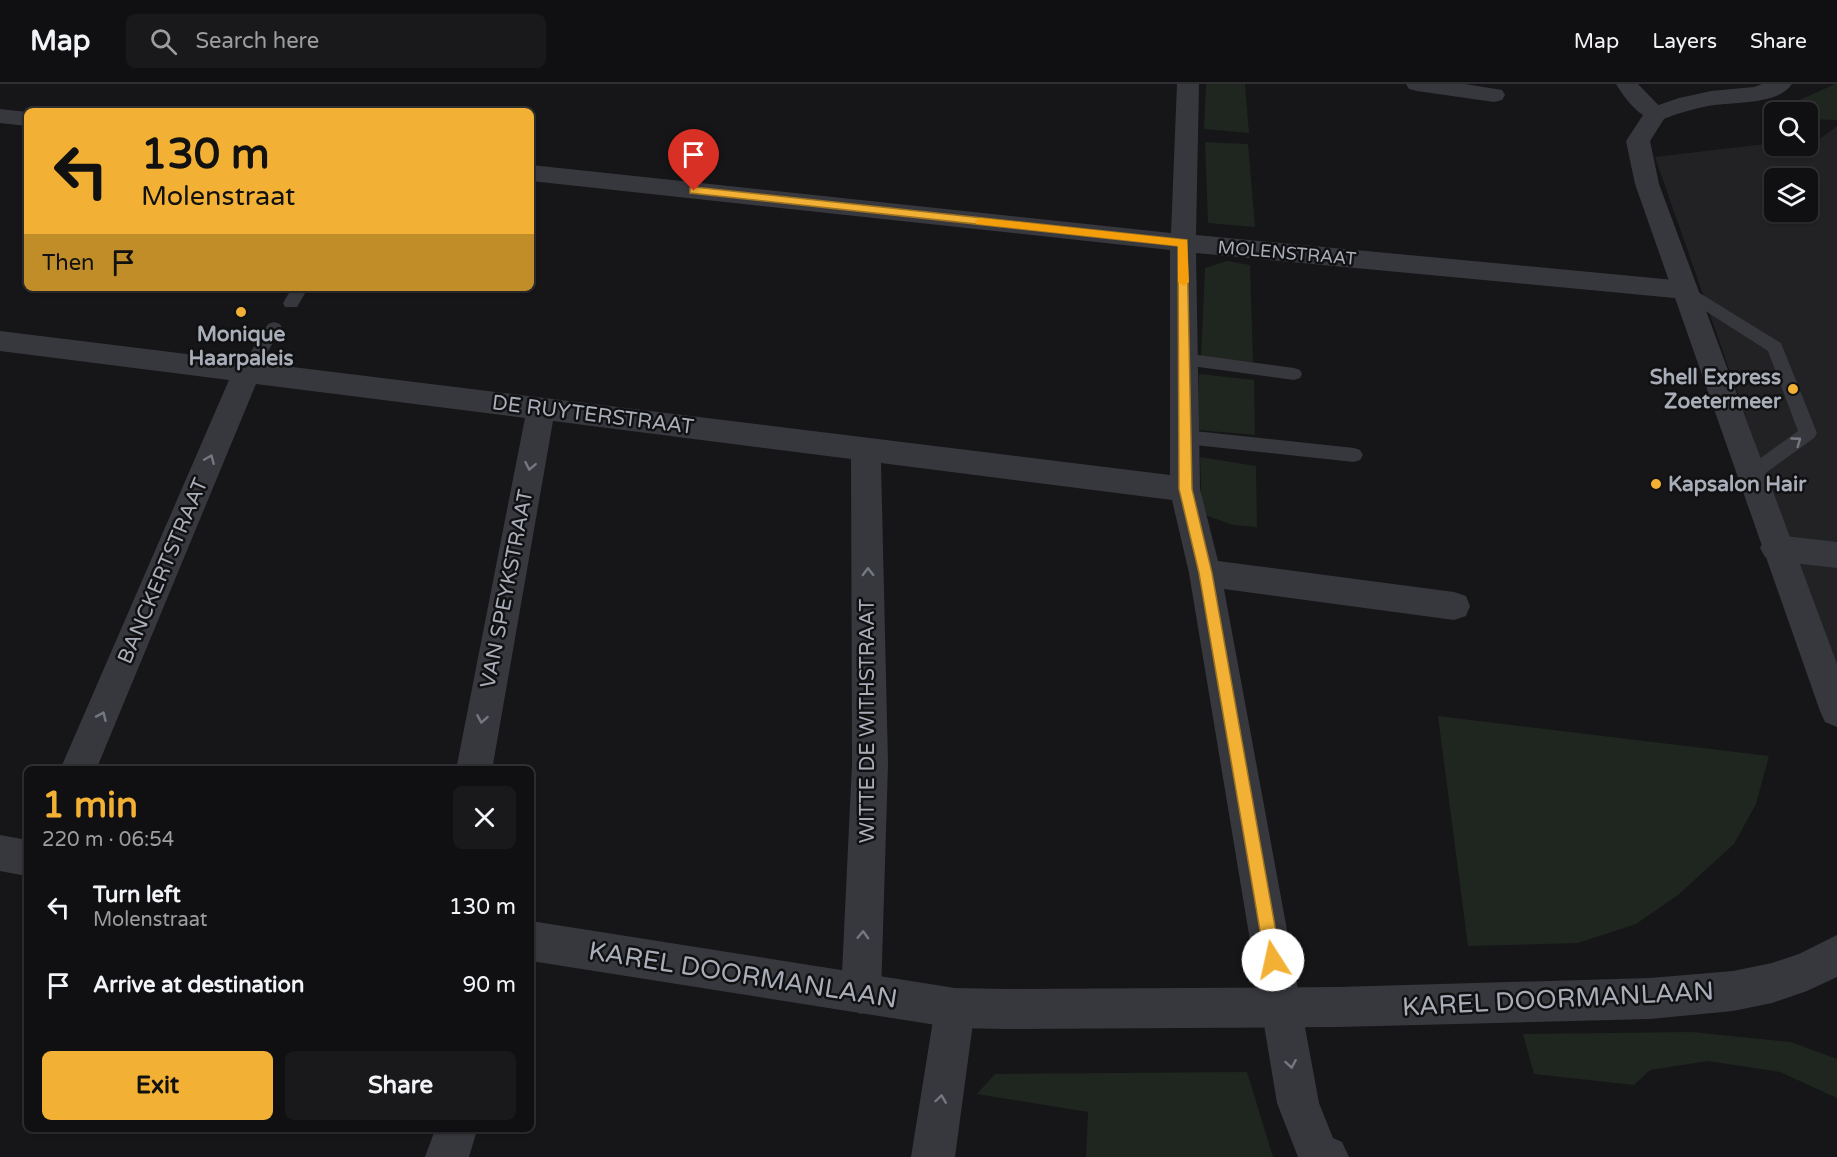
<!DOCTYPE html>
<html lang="en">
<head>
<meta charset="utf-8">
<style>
  :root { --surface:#101012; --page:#19191b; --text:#f1f3f6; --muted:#9c9d9f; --line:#303032; --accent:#f2b134 }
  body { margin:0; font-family:"Varela Round",sans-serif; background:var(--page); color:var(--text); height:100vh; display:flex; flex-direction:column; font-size:22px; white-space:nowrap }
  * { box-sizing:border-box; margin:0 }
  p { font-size:20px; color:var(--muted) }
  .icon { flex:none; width:33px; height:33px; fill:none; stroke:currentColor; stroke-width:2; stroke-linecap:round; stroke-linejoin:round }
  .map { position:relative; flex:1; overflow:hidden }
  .details { position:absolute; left:24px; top:682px; width:510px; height:366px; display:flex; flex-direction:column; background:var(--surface); border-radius:9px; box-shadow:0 2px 4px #0004,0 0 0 2px var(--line) }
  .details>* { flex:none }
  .hud { position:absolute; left:24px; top:24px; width:510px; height:183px; border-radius:9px; box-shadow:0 2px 4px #0004,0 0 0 2px var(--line); background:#f2b134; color:#111; overflow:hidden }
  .controls { position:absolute; left:1764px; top:18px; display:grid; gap:12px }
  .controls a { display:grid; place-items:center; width:54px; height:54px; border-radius:9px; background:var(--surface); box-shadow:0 2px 4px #0004,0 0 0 2px var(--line); font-size:30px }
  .pin { position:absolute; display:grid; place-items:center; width:51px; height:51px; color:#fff; margin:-62px -26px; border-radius:50% 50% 50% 0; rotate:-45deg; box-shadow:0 0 6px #0007 }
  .pin .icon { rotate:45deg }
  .me { position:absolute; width:66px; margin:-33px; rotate:350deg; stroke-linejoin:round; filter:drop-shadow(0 0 4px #0008) }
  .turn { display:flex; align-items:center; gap:21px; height:126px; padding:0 18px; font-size:27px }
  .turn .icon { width:78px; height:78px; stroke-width:2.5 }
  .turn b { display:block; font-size:42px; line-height:51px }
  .then { display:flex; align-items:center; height:57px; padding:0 18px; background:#0003; gap:12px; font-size:22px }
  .round { display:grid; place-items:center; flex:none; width:63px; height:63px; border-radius:9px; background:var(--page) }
  .overview { display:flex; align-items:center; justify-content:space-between; height:102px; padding:0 18px }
  h1 { font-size:36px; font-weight:800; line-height:45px; color:var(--accent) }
  .cta { display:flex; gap:12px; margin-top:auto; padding:12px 18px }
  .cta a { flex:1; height:69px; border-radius:9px; background:var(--accent); color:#111; font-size:24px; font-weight:800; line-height:69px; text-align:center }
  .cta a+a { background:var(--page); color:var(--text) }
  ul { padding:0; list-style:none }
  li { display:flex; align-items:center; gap:18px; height:78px; padding:0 18px }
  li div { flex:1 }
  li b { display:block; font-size:22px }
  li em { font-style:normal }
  header { display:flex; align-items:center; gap:36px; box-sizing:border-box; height:84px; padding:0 30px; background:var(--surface); border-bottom:2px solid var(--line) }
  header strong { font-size:28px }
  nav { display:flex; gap:33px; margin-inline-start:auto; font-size:21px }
  .search { width:420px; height:54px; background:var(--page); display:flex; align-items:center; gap:15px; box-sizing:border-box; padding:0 21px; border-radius:9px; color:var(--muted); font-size:22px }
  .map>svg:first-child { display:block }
  .built { fill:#222225; fill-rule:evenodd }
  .green { fill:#1e261f }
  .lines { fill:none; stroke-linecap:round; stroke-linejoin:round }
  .service { fill:#37383d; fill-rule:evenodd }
  .minor { fill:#37383d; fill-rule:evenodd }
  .tertiary { fill:#37383d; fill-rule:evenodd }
  .oneway { stroke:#757881 }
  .route { fill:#f2b134; stroke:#9d7322; stroke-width:1.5 }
  .slow { fill:#f59e0b }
  .poi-dot { fill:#f2b134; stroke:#111113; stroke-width:2 }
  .labels { text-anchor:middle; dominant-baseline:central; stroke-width:5; stroke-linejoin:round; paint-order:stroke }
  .far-street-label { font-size:18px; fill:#a8adb8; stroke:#111113 }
  .poi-label { font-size:21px; font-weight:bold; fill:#a8adb8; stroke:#111113 }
  .street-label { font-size:21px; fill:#a8adb8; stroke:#111113 }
  .near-street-label { font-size:26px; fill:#a8adb8; stroke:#111113 }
</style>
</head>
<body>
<header>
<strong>Map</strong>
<div class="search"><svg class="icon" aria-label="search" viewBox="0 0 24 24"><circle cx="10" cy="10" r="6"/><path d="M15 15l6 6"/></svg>Search here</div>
<nav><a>Map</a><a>Layers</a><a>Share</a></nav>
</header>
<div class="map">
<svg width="1837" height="1073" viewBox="0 0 1837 1073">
  <rect width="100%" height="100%" fill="#161618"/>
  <path class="built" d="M 1837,42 L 1837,594 L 1655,73 L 1774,59 L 1774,62 L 1808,62 L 1808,56 L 1821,54 ZM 1774,94 L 1808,94 L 1808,128 L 1774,128 Z"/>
  <path class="green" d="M 1206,0 L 1245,0 L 1249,49 L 1204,45 Z
    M 1835,0 L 1837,0 L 1837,36 L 1808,35 L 1808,28 L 1774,28 L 1774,33 L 1762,33 Z
    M 1205,58 L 1248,60 L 1255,143 L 1208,139 Z
    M 1227,177 L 1250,181 L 1253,278 L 1201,273 L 1205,184 Z
    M 1199,290 L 1254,296 L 1255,351 L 1198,346 Z
    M 1200,373 L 1256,382 L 1257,443 L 1233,441 L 1202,430 Z
    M 1438,632 L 1769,672 L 1756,720 L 1734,760 L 1678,811 L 1636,840 L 1578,859 L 1468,862 Z
    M 1692,948 L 1791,958 L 1837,975 L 1837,1014 L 1780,988 L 1708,977 L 1650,986 L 1634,1001 L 1534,990 L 1523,950 Z
    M 1247,988 L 1273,1073 L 1086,1073 L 1088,1028 L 977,1010 L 995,990 Z"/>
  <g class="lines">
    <path class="service" d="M 1685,200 L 1781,259 L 1817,349 L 1814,354 L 1756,396 L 1750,398 L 1744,396 L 1741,391 L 1744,386 L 1798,347 L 1768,267 L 1679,210 L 1677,206 L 1679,202 Z
      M 292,204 L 308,204 L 297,223 L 285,223 L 283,219 Z
      M 274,238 L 280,240 L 282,244 L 253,292 L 247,294 L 241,292 L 239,288 L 241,284 L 268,240 Z
      M 1184,269 L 1294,284 L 1300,286 L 1302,290 L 1300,294 L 1294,296 L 1184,281 L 1178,279 L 1176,275 L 1178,271 Z
      M 1185,346 L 1354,364 L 1360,366 L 1363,371 L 1360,376 L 1354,378 L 1185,360 L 1179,358 L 1176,353 L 1179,348 Z"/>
    <path class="minor" d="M 1177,0 L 1199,0 L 1196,151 L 1685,197 L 1694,199 L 1698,206 L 1694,213 L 1685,215 L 1196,169 L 1200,405 L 1218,477 L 1454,508 L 1466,512 L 1470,522 L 1466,532 L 1454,536 L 1224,505 L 1319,1019 L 1333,1054 L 1342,1058 L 1349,1073 L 1298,1073 L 1277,1019 L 1189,489 L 1172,416 L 881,379 L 888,680 L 881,910 L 875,924 L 861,930 L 847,924 L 841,910 L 852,680 L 851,375 L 553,337 L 492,686 L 456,686 L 525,334 L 256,300 L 96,686 L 60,686 L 229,296 L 0,267 L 0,247 L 1170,391 L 1170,166 L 531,97 L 531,81 L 1171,149 Z
      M 1406,0 L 1465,0 L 1502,6 L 1505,11 L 1502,16 L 1494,18 L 1417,7 L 1409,5 Z
      M 1616,0 L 1638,0 L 1667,30 L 1663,35 C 1643,40 1626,16 1616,0 Z
      M 0,25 L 27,28 L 27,42 L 0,39 Z
      M 1776,451 L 1837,458 L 1837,484 L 1776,477 L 1765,473 L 1760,464 L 1765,455 Z
      M 955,904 L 969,910 L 975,924 L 955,1073 L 911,1073 L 935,924 L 941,910 Z
      M 435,1046 L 477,1046 L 469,1073 L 425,1073 Z"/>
    <path class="tertiary" d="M 1762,0 L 1792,0 C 1777,22 1732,17 1708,22 C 1693,25 1678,29 1664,35 L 1650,57 L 1659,100 L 1837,580 L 1837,643 L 1825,638 L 1820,627 L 1635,100 L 1626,57 L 1647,25 L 1679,14 L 1711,7 L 1754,3 Z
      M 0,751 L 27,756 L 27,792 L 0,787 Z
      M 531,837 L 955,904 L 1006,905 L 1338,903 L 1650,894 L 1733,887 L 1772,879 L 1799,870 L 1837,851 L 1837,893 L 1807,907 L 1772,919 L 1733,927 L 1650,935 L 1338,943 L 1006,945 L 955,944 L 531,877 Z"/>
  </g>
  <defs><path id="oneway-chevron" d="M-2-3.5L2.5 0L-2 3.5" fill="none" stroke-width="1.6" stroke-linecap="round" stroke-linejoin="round" transform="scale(1.5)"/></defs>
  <g class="oneway">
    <use href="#oneway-chevron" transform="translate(1797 357) rotate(-36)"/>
    <use href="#oneway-chevron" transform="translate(210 375) rotate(-67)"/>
    <use href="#oneway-chevron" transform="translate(530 382) rotate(101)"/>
    <use href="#oneway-chevron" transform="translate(868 488) rotate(-91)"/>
    <use href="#oneway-chevron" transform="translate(102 632) rotate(-66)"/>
    <use href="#oneway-chevron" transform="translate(482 635) rotate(100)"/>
    <use href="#oneway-chevron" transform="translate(863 851) rotate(-88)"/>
    <use href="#oneway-chevron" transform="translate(1291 980) rotate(80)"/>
    <use href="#oneway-chevron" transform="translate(941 1015) rotate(-82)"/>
  </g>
  <path class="route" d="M 694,103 L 1187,156 L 1192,405 L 1212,489 L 1281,876 L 1279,881 L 1273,884 L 1267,881 L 1265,876 L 1199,489 L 1179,405 L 1178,162 L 690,109 L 690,104 Z"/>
  <path class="slow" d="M 980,134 L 1187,156 L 1189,198 L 1184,202 L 1178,198 L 1178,162 L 976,140 L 975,137 Z"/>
  <g class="poi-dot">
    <circle cx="241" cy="228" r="6"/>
    <circle cx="1793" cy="305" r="6"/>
    <circle cx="1656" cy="400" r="6"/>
  </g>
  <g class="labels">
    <g class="far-street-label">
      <text transform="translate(1287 169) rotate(5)">MOLENSTRAAT</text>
    </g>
    <g class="poi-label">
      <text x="241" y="250">Monique<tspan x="241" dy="24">Haarpaleis</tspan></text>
      <text x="1781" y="293" text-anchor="end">Shell Express<tspan x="1781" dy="24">Zoetermeer</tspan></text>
      <text x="1668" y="400" text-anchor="start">Kapsalon Hair</text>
    </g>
    <g class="street-label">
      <text transform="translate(593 331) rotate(7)">DE RUYTERSTRAAT</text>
      <text transform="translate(163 487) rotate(-67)">BANCKERTSTRAAT</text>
      <text transform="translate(507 505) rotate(-79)">VAN SPEYKSTRAAT</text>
      <text transform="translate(867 637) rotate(-90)">WITTE DE WITHSTRAAT</text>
    </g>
    <g class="near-street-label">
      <text transform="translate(743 891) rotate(9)">KAREL DOORMANLAAN</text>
      <text transform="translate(1558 915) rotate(-3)">KAREL DOORMANLAAN</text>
    </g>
  </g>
</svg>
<div class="controls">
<a><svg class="icon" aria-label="search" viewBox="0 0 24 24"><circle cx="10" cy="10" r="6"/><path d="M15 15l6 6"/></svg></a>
<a><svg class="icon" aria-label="layers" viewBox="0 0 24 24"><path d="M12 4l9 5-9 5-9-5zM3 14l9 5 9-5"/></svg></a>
</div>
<div class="pin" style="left:694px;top:107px;background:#d93025"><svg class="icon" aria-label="arrive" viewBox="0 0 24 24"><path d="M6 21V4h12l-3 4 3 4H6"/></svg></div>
<svg class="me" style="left:1273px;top:876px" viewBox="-20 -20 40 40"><circle r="19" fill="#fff"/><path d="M0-13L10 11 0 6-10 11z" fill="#f2b134"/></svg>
<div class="hud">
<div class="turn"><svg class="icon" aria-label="left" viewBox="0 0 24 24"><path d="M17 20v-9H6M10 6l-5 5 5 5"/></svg><div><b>130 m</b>Molenstraat</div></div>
<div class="then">Then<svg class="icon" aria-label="arrive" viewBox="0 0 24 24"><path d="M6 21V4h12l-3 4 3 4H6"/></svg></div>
</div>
<section class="details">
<div class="overview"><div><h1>1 min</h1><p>220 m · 06:54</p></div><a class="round"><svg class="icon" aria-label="close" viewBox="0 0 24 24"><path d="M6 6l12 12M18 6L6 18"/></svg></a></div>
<ul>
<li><svg class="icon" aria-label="left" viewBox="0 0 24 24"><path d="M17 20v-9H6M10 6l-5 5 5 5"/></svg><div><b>Turn left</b><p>Molenstraat</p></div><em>130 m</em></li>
<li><svg class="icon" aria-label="arrive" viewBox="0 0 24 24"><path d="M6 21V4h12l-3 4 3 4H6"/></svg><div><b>Arrive at destination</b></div><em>90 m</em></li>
</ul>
<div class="cta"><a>Exit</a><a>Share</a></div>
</section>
</div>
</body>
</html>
